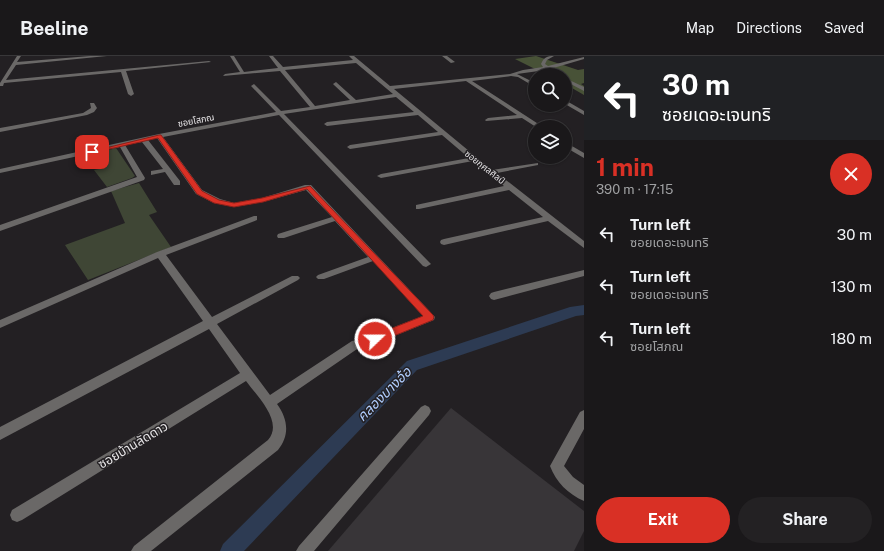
<!DOCTYPE html>
<html lang="en">
<head>
<meta charset="utf-8">
<style>
  :root { --surface:#1a181a; --page:#232123; --text:#f1f3f6; --muted:#9fa0a2; --line:#383739; --accent:#d93025 }
  body { margin:0; font-family:"Public Sans","Noto Sans Thai",sans-serif; background:var(--page); color:var(--text); height:100vh; display:flex; flex-direction:column; font-size:15px; white-space:nowrap }
  * { box-sizing:border-box; margin:0 }
  p { font-size:13px; color:var(--muted) }
  .icon { flex:none; width:22px; height:22px; fill:none; stroke:currentColor; stroke-width:2; stroke-linecap:round; stroke-linejoin:round }
  .map { position:relative; flex:1; overflow:hidden }
  .sheet { display:flex; flex-direction:column; background:var(--surface); width:300px }
  .sheet>* { flex:none }
  .guide { background:#202124; color:#fff; overflow:hidden }
  .controls { position:absolute; left:528px; top:12px; display:grid; gap:8px }
  .controls a { display:grid; place-items:center; width:44px; height:44px; border-radius:50%; background:var(--surface); box-shadow:0 1px 3px #0004,0 0 0 1px var(--line); font-size:20px }
  .pin { position:absolute; display:grid; place-items:center; width:34px; height:34px; color:#fff; margin:-17px; border-radius:8px; box-shadow:0 2px 6px #0006 }
  .me { position:absolute; width:44px; margin:-22px; rotate:68deg; stroke-linejoin:round; filter:drop-shadow(0 0 3px #0008) }
  .turn { display:flex; align-items:center; gap:14px; height:84px; padding:0 12px; font-size:18px }
  .turn .icon { width:52px; height:52px; stroke-width:2.5 }
  .turn b { display:block; font-size:28px; line-height:34px }
  .round { display:grid; place-items:center; flex:none; width:42px; height:42px; border-radius:21px; background:var(--page) }
  .summary { display:flex; align-items:center; justify-content:space-between; height:68px; padding:0 12px }
  h1 { font-size:24px; font-weight:700; line-height:30px; color:var(--accent) }
  .cta { display:flex; gap:8px; margin-top:auto; padding:8px 12px }
  .cta a { flex:1; height:46px; border-radius:24px; background:var(--accent); color:#fff; font-size:16px; font-weight:700; line-height:46px; text-align:center }
  .cta a+a { background:var(--page); color:var(--text) }
  ul { padding:0; list-style:none }
  li { display:flex; align-items:center; gap:12px; height:52px; padding:0 12px }
  li div { flex:1 }
  li b { display:block; font-size:15px }
  li em { font-style:normal }
  header { display:flex; align-items:center; gap:24px; box-sizing:border-box; height:56px; padding:0 20px; background:var(--surface); border-bottom:1px solid var(--line) }
  header strong { font-size:19px }
  nav { display:flex; gap:22px; margin-inline-start:auto; font-size:14px }
  main { display:flex; flex:1; min-height:0 }
  .map>svg:first-child { display:block }
  .green { fill:#3f4635 }
  .forest { fill:#485237 }
  .lines { fill:none; stroke-linecap:round; stroke-linejoin:round }
  .canal { fill:#2d3b53; fill-rule:evenodd }
  .building { fill:#383538 }
  .minor { fill:#6a6867; fill-rule:evenodd }
  .route { fill:#d93025; stroke:#8d1f18 }
  .labels { text-anchor:middle; dominant-baseline:central; stroke-width:3; stroke-linejoin:round; paint-order:stroke }
  .far-street-label { font-size:9px; fill:#e7e5e7; stroke:#232023 }
  .near-street-label { font-size:13px; fill:#e7e5e7; stroke:#232023 }
  .near-water-label { font-size:14px; font-style:italic; fill:#b1ceff; stroke:#232023 }
</style>
</head>
<body>
<header>
<strong>Beeline</strong>
<nav><a>Map</a><a>Directions</a><a>Saved</a></nav>
</header>
<main>
<div class="map">
<svg width="584" height="495" viewBox="0 0 584 495">
  <rect width="100%" height="100%" fill="#232023"/>
  <path class="green" d="M 116,92 L 135,120 L 132,122 L 107,131 L 94,114 L 104,112 L 105,110 L 98,97 Z
    M 139,127 L 157,156 L 149,159 L 171,191 L 88,224 L 65,189 L 125,167 L 111,135 Z"/>
  <path class="forest" d="M 536,0 L 578,14 L 584,13 L 584,27 L 581,28 L 584,30 L 584,39 L 565,28 L 565,19 L 547,19 L 515,3 Z"/>
  <g class="lines">
    <path class="canal" d="M 584,249 L 584,259 L 576,260 L 417,314 L 244,495 L 220,495 L 223,488 L 407,305 L 570,251 Z"/>
  </g>
  <path class="building" d="M 451,352 L 584,455 L 584,475 L 574,495 L 328,495 Z"/>
  <g class="lines">
    <path class="minor" d="M 17,0 L 21,0 L 17,6 L 90,0 L 107,0 L 16,9 L 6,24 L 209,5 L 211,6 L 126,15 L 134,38 L 131,40 L 128,38 L 121,16 L 4,27 L 3,30 L 0,30 L 0,27 Z
      M 230,0 L 234,0 L 244,16 L 278,12 L 269,0 L 273,0 L 283,11 L 353,4 L 349,0 L 354,0 L 390,30 L 510,18 L 523,14 L 543,11 L 541,8 C 544,1 547,0 554,0 L 547,4 L 545,8 L 548,10 L 584,1 L 584,3 L 550,13 L 559,19 L 554,19 L 546,14 L 517,18 L 535,27 L 535,31 L 518,21 L 511,20 L 472,25 L 543,71 L 536,71 L 522,62 L 486,65 L 485,64 L 488,62 L 517,59 L 466,25 L 394,33 L 492,114 L 538,107 L 538,109 L 497,117 L 584,185 L 584,192 L 548,165 L 444,189 L 441,188 L 440,186 L 441,184 L 444,183 L 543,161 L 509,134 L 419,153 L 416,153 L 416,149 L 504,130 L 473,105 L 381,122 L 377,120 L 381,118 L 469,102 L 442,79 L 350,93 L 347,91 L 350,89 L 438,76 L 418,59 L 327,70 L 324,68 L 327,66 L 414,56 L 396,41 L 284,58 L 429,206 L 431,208 L 426,211 L 423,210 L 279,59 L 163,81 L 202,134 L 220,143 L 234,147 L 262,142 L 305,129 L 311,129 L 435,261 L 434,264 L 379,286 L 375,287 L 371,286 L 370,283 L 371,280 L 423,260 L 373,205 L 324,223 L 318,223 L 316,221 L 318,219 L 368,201 L 335,165 L 284,182 L 278,182 L 277,180 L 278,178 L 332,161 L 306,134 L 263,146 L 234,151 L 214,147 L 196,138 L 157,82 L 148,84 L 180,125 L 180,129 L 174,129 L 165,116 L 151,119 L 151,115 L 163,113 L 142,86 L 125,89 L 145,122 L 144,124 L 0,175 L 0,169 L 137,121 L 120,91 L 0,117 L 0,113 L 159,78 L 276,56 L 252,31 L 251,30 L 254,28 L 281,55 L 310,51 L 280,15 L 223,20 L 225,18 L 240,16 ZM 356,7 L 393,38 L 356,44 L 336,26 L 333,28 L 334,29 L 350,44 L 315,50 L 285,14 Z
      M 442,0 L 447,0 L 455,6 L 451,7 Z
      M 565,22 L 584,31 L 584,35 L 565,25 Z
      M 565,44 L 584,55 L 584,59 L 565,48 Z
      M 90,47 L 94,47 L 97,52 L 94,56 L 87,59 L 0,76 L 0,72 L 83,57 L 91,52 Z
      M 565,86 L 584,97 L 584,102 L 565,91 Z
      M 254,160 L 257,160 L 257,164 L 166,199 L 212,261 L 292,220 L 298,220 L 300,222 L 298,224 L 217,268 L 270,339 L 352,285 L 356,284 L 360,285 L 361,288 L 360,291 L 277,348 C 288,363 290,379 278,394 L 151,495 L 131,495 L 134,490 L 268,384 C 284,366 257,340 246,325 L 22,464 L 17,466 L 12,464 L 10,459 L 12,454 L 240,317 L 209,273 L 0,384 L 0,371 L 203,265 L 158,202 L 0,272 L 0,264 L 157,196 Z
      M 584,214 L 584,220 L 494,244 L 491,243 L 489,240 L 491,237 L 494,236 Z
      M 425,349 L 429,351 L 431,355 L 429,359 L 314,495 L 296,495 L 299,490 L 421,351 Z
      M 584,354 L 584,373 L 564,410 L 573,421 L 584,429 L 584,445 C 568,438 556,426 550,410 L 580,356 Z"/>
  </g>
  <path class="route" d="M 159,79 L 161,79 L 202,135 L 219,144 L 234,147 L 262,142 L 310,130 L 433,259 L 434,261 L 433,264 L 379,286 L 372,286 L 370,283 L 372,280 L 423,260 L 307,133 L 263,146 L 234,151 L 214,147 L 197,138 L 158,82 L 92,97 L 89,96 Z"/>
  <g class="labels">
    <g class="far-street-label">
      <text transform="translate(196 64) rotate(-11)">ซอยโสภณ</text>
      <text transform="translate(485 111) rotate(38)">ซอยกุศลศิลป์</text>
    </g>
    <g class="near-street-label">
      <text transform="translate(133 389) rotate(-31)">ซอยบ้านลัดดาว</text>
    </g>
    <g class="near-water-label">
      <text transform="translate(384 338) rotate(-45)">คลองบางอ้อ</text>
    </g>
  </g>
</svg>
<div class="controls">
<a><svg class="icon" aria-label="search" viewBox="0 0 24 24"><circle cx="10" cy="10" r="6"/><path d="M15 15l6 6"/></svg></a>
<a><svg class="icon" aria-label="layers" viewBox="0 0 24 24"><path d="M12 4l9 5-9 5-9-5zM3 14l9 5 9-5"/></svg></a>
</div>
<div class="pin" style="left:92px;top:96px;background:#d93025"><svg class="icon" aria-label="arrive" viewBox="0 0 24 24"><path d="M6 21V4h12l-3 4 3 4H6"/></svg></div>
<svg class="me" style="left:375px;top:283px" viewBox="-20 -20 40 40"><circle r="17" fill="#d93025" stroke="#fff" stroke-width="3"/><path d="M0-11L8 9 0 5-8 9z" fill="#fff"/></svg>
</div>
<section class="sheet">
<div class="guide">
<div class="turn"><svg class="icon" aria-label="left" viewBox="0 0 24 24"><path d="M17 20v-9H6M10 6l-5 5 5 5"/></svg><div><b>30 m</b>ซอยเดอะเจนทริ</div></div>
</div>
<div class="summary"><div><h1>1 min</h1><p>390 m · 17:15</p></div><a class="round" style="background:#d93025;color:#fff"><svg class="icon" aria-label="close" viewBox="0 0 24 24"><path d="M6 6l12 12M18 6L6 18"/></svg></a></div>
<ul>
<li><svg class="icon" aria-label="left" viewBox="0 0 24 24"><path d="M17 20v-9H6M10 6l-5 5 5 5"/></svg><div><b>Turn left</b><p>ซอยเดอะเจนทริ</p></div><em>30 m</em></li>
<li><svg class="icon" aria-label="left" viewBox="0 0 24 24"><path d="M17 20v-9H6M10 6l-5 5 5 5"/></svg><div><b>Turn left</b><p>ซอยเดอะเจนทริ</p></div><em>130 m</em></li>
<li><svg class="icon" aria-label="left" viewBox="0 0 24 24"><path d="M17 20v-9H6M10 6l-5 5 5 5"/></svg><div><b>Turn left</b><p>ซอยโสภณ</p></div><em>180 m</em></li>
</ul>
<div class="cta"><a>Exit</a><a>Share</a></div>
</section>
</main>
</body>
</html>
